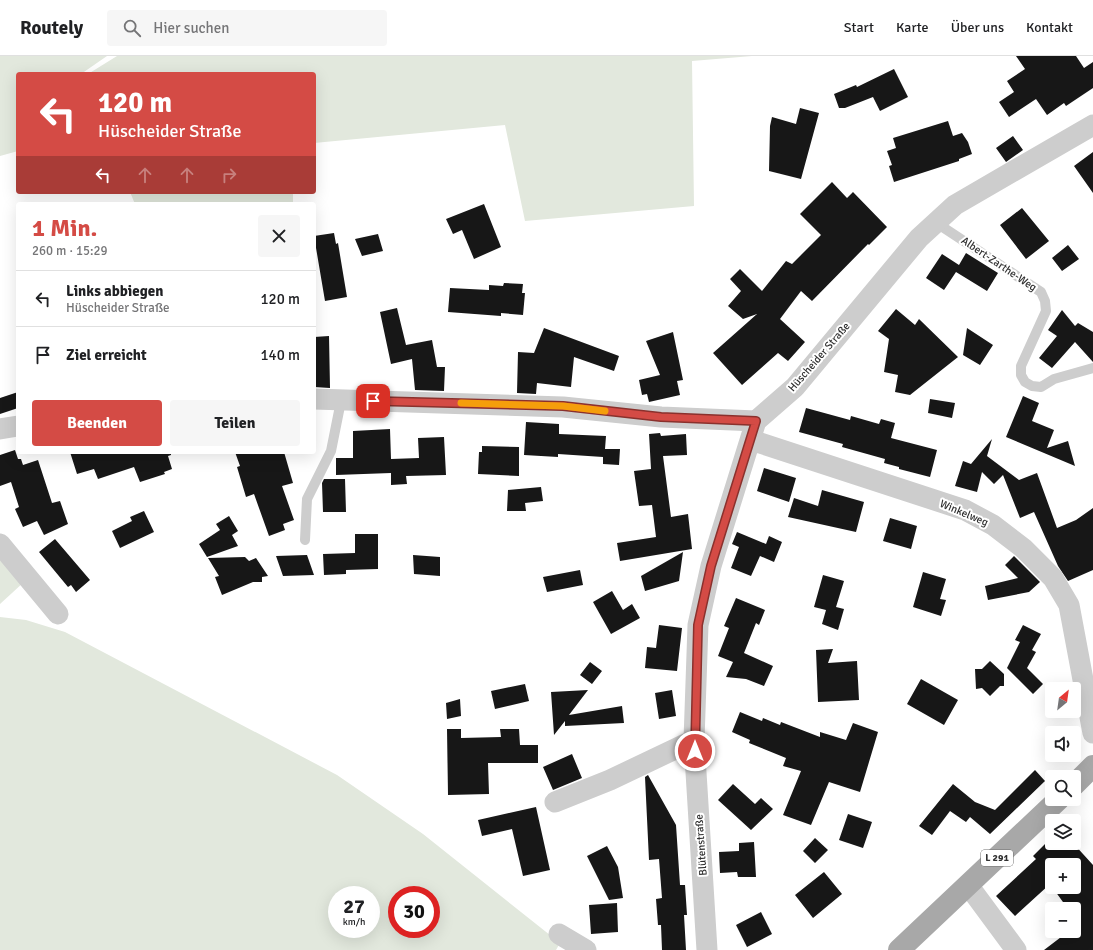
<!DOCTYPE html>
<html lang="de">
<head>
<meta charset="utf-8">
<style>
  :root { --surface:#fff; --page:#f6f6f6; --text:#202124; --muted:#757577; --line:#e0e0e0; --accent:#d44b45 }
  body { margin:0; font-family:Signika,sans-serif; background:var(--page); color:var(--text); height:100vh; display:flex; flex-direction:column; font-size:15px; white-space:nowrap }
  * { box-sizing:border-box; margin:0 }
  p { font-size:13px; color:var(--muted) }
  .icon { flex:none; width:22px; height:22px; fill:none; stroke:currentColor; stroke-width:2; stroke-linecap:round; stroke-linejoin:round }
  .map { position:relative; flex:1; overflow:hidden }
  .panel { position:absolute; left:16px; top:146px; width:300px; height:252px; display:flex; flex-direction:column; background:var(--surface); border-radius:4px; box-shadow:0 4px 16px #0002 }
  .panel>* { flex:none }
  .guide { position:absolute; left:16px; top:16px; width:300px; height:122px; border-radius:4px; box-shadow:0 4px 16px #0002; background:#d44b45; color:#fff; overflow:hidden }
  .needle { width:26px; rotate:29deg }
  .buttons { position:absolute; left:1045px; top:626px; display:grid; gap:8px }
  .buttons a { display:grid; place-items:center; width:36px; height:36px; border-radius:4px; background:var(--surface); box-shadow:0 4px 16px #0002; font-size:20px }
  .speed { position:absolute; left:328px; top:830px; display:flex; gap:8px; font-size:20px; font-weight:700; text-align:center }
  .speed>* { display:grid; place-content:center; width:52px; height:52px; border-radius:50%; background:var(--surface); box-shadow:0 4px 16px #0002; line-height:1 }
  .speed small { font-size:10px; font-weight:400 }
  .speed .limit { border:6px solid #d22; background:#fff; color:#111 }
  .pin { position:absolute; display:grid; place-items:center; width:34px; height:34px; color:#fff; margin:-17px; border-radius:8px; box-shadow:0 2px 6px #0006 }
  .me { position:absolute; width:44px; margin:-22px; rotate:0deg; stroke-linejoin:round; filter:drop-shadow(0 0 3px #0008) }
  .turn { display:flex; align-items:center; gap:14px; height:84px; padding:0 16px; font-size:18px }
  .turn .icon { width:52px; height:52px; stroke-width:2.5 }
  .turn b { display:block; font-size:28px; line-height:34px }
  .lanes { display:flex; align-items:center; height:38px; padding:0 16px; background:#0003; justify-content:center; gap:20px; direction:ltr }
  .lanes .off { opacity:.35 }
  .round { display:grid; place-items:center; flex:none; width:42px; height:42px; border-radius:4px; background:var(--page) }
  .headline { display:flex; align-items:center; justify-content:space-between; height:68px; padding:0 16px }
  h1 { font-size:24px; font-weight:800; line-height:30px; color:var(--accent) }
  .button { display:flex; gap:8px; margin-top:auto; padding:8px 16px }
  .button a { flex:1; height:46px; border-radius:4px; background:var(--accent); color:#fff; font-size:16px; font-weight:800; line-height:46px; text-align:center }
  .button a+a { background:var(--page); color:var(--text) }
  ul { padding:0; list-style:none }
  li { display:flex; align-items:center; gap:12px; height:56px; padding:0 16px; border-top:1px solid var(--line) }
  li div { flex:1 }
  li b { display:block; font-size:15px }
  li em { font-style:normal }
  header { display:flex; align-items:center; gap:24px; box-sizing:border-box; height:56px; padding:0 20px; background:var(--surface); border-bottom:1px solid var(--line) }
  header strong { font-size:19px }
  nav { display:flex; gap:22px; margin-inline-start:auto; font-size:14px }
  .search { width:280px; height:36px; background:var(--page); display:flex; align-items:center; gap:10px; box-sizing:border-box; padding:0 14px; border-radius:4px; color:var(--muted); font-size:15px }
  .map>svg:first-child { display:block }
  .green { fill:#e2e8dd; fill-rule:evenodd }
  .building { fill:#171717; fill-rule:evenodd }
  .lines { fill:none; stroke-linecap:round; stroke-linejoin:round }
  .service { stroke:#cdcdcd; stroke-width:10 }
  .minor { stroke:#cdcdcd; stroke-width:21 }
  .primary { stroke:#a8a8a8; stroke-width:22 }
  .route-casing { stroke:#8a312d; stroke-width:10 }
  .route { stroke:#d44b45; stroke-width:7 }
  .slow { stroke:#f59e0b; stroke-width:7 }
  .labels { text-anchor:middle; dominant-baseline:central; stroke-width:4; stroke-linejoin:round; paint-order:stroke }
  .shield { fill:#fff; stroke:#6e6e6e; stroke-width:1 }
  .shield-label { font-size:10px; font-weight:bold; fill:#303030 }
  .street-label { font-size:11px; fill:#303030; stroke:#fff }
</style>
</head>
<body>
<header>
<strong>Routely</strong>
<div class="search"><svg class="icon" aria-label="search" viewBox="0 0 24 24"><circle cx="10" cy="10" r="6"/><path d="M15 15l6 6"/></svg>Hier suchen</div>
<nav><a>Start</a><a>Karte</a><a>Über uns</a><a>Kontakt</a></nav>
</header>
<div class="map">
<svg width="1093" height="894" viewBox="0 0 1093 894">
  <rect width="100%" height="100%" fill="#fff"/>
  <path class="green" d="M 0,0 L 107,0 L 81,18 L 18,18 L 18,95 L 0,100 Z
    M 117,0 L 752,0 L 692,5 L 694,150 L 525,165 L 505,69 L 314,87 L 314,18 L 88,18 Z
    M 130,136 L 293,136 L 293,148 L 135,148 Z
    M 0,496 L 24,526 L 0,548 Z
    M 0,561 L 26,564 L 65,576 L 337,719 L 423,778 L 560,887 L 556,894 L 0,894 ZM 337,839 L 371,839 L 371,873 L 337,873 ZM 397,839 L 431,839 L 431,873 L 397,873 Z"/>
  <path class="building" d="M 1016,0 L 1076,0 L 1084,12 L 1093,6 L 1093,32 L 1066,50 L 1064,47 L 1047,59 L 1036,43 L 1009,61 L 999,46 L 1014,36 L 1007,25 L 1025,13 Z
    M 894,13 L 908,41 L 880,55 L 873,41 L 845,52 L 839,52 L 834,38 L 856,29 L 857,31 Z
    M 800,52 L 819,57 L 801,123 L 769,115 L 770,70 L 772,61 L 796,68 Z
    M 948,65 L 953,80 L 962,77 L 968,86 L 972,98 L 959,103 L 959,105 L 894,126 L 889,110 L 892,109 L 887,95 L 896,92 L 893,82 Z
    M 1013,80 L 1023,94 L 1006,106 L 996,92 Z
    M 1093,96 L 1093,137 L 1074,110 Z
    M 832,126 L 847,142 L 853,136 L 887,171 L 869,189 L 868,188 L 812,245 L 801,235 L 780,263 L 805,286 L 788,305 L 778,297 L 742,329 L 713,297 L 757,258 L 743,263 L 728,250 L 741,235 L 730,223 L 740,213 L 762,235 L 786,205 L 792,208 L 821,179 L 800,158 Z
    M 484,148 L 501,191 L 474,203 L 462,174 L 453,178 L 446,163 Z
    M 1022,152 L 1049,185 L 1026,203 L 1000,169 Z
    M 334,177 L 336,188 L 338,187 L 347,241 L 325,245 L 314,180 Z
    M 378,178 L 383,195 L 362,200 L 355,183 Z
    M 1068,189 L 1079,203 L 1062,215 L 1052,202 Z
    M 966,197 L 998,217 L 987,235 L 956,216 L 944,234 L 926,222 L 942,198 L 959,209 Z
    M 504,227 L 523,228 L 522,237 L 525,237 L 523,259 L 501,257 L 501,260 L 448,256 L 450,232 L 489,234 L 489,229 L 503,230 Z
    M 397,252 L 406,289 L 432,284 L 437,311 L 445,311 L 444,335 L 415,334 L 412,303 L 391,308 L 380,256 Z
    M 896,253 L 915,269 L 919,263 L 958,301 L 910,339 L 895,336 L 898,319 L 884,316 L 889,283 L 878,275 Z
    M 1062,254 L 1075,270 L 1078,267 L 1093,276 L 1093,306 L 1075,286 L 1052,312 L 1039,302 L 1057,280 L 1048,274 Z
    M 544,272 L 619,300 L 614,315 L 574,301 L 571,331 L 537,327 L 536,338 L 517,337 L 518,296 L 534,297 Z
    M 967,272 L 993,289 L 980,309 L 963,299 Z
    M 673,276 L 683,324 L 677,325 L 680,339 L 649,346 L 647,338 L 642,339 L 639,324 L 660,319 L 646,285 Z
    M 329,280 L 330,332 L 314,331 L 314,281 Z
    M 18,336 L 18,352 L 0,358 L 0,342 Z
    M 1023,340 L 1039,347 L 1032,365 L 1054,374 L 1047,392 L 1068,385 L 1075,410 L 1006,381 Z
    M 930,343 L 955,347 L 952,362 L 928,357 Z
    M 806,352 L 850,364 L 851,360 L 879,368 L 881,363 L 895,367 L 891,382 L 937,394 L 930,421 L 899,413 L 899,411 L 884,407 L 885,403 L 842,391 L 843,388 L 799,376 Z
    M 526,366 L 559,368 L 559,378 L 606,380 L 605,393 L 620,393 L 619,409 L 603,408 L 603,401 L 558,398 L 558,401 L 524,399 Z
    M 390,373 L 391,403 L 419,402 L 418,382 L 444,381 L 446,419 L 406,420 L 407,428 L 391,429 L 391,417 L 336,419 L 336,402 L 353,402 L 353,375 Z
    M 660,377 L 661,380 L 686,378 L 687,399 L 663,400 L 671,461 L 688,458 L 692,493 L 620,505 L 617,487 L 656,481 L 652,449 L 639,450 L 634,415 L 651,413 L 649,378 Z
    M 992,383 L 987,400 L 1019,424 L 1037,417 L 1057,472 L 1076,464 L 1093,452 L 1093,514 L 1068,525 L 1058,510 L 1034,456 L 1020,462 L 1003,419 L 994,428 L 982,416 L 977,436 L 955,430 L 963,405 L 971,408 Z
    M 482,390 L 519,391 L 519,420 L 478,418 L 479,396 L 482,396 Z
    M 15,394 L 18,403 L 21,403 L 23,409 L 38,404 L 52,447 L 60,445 L 68,468 L 44,479 L 37,465 L 23,471 L 15,453 L 19,451 L 11,426 L 0,430 L 0,399 Z
    M 70,396 L 171,396 L 171,399 L 168,400 L 172,413 L 164,416 L 165,418 L 140,426 L 134,411 L 98,423 L 94,413 L 77,418 Z
    M 235,396 L 284,396 L 293,427 L 282,430 L 294,464 L 283,468 L 285,474 L 269,480 L 254,438 L 246,441 L 237,411 L 240,410 Z
    M 764,412 L 796,422 L 789,446 L 757,435 Z
    M 324,423 L 345,423 L 346,456 L 323,456 L 322,427 Z
    M 541,431 L 543,445 L 525,447 L 526,455 L 507,455 L 508,434 Z
    M 822,434 L 864,446 L 856,476 L 788,461 L 794,442 L 818,450 Z
    M 144,455 L 154,476 L 120,492 L 112,475 L 132,465 L 130,461 Z
    M 229,460 L 238,475 L 232,479 L 238,490 L 207,501 L 199,488 L 220,474 L 216,468 Z
    M 890,462 L 917,470 L 911,493 L 883,485 Z
    M 737,476 L 766,488 L 769,480 L 782,486 L 774,506 L 760,500 L 751,520 L 731,512 L 739,491 L 732,488 Z
    M 355,478 L 378,478 L 378,513 L 346,514 L 346,518 L 324,519 L 323,498 L 355,497 Z
    M 55,483 L 90,524 L 76,536 L 71,529 L 68,531 L 39,496 Z
    M 683,496 L 679,525 L 645,535 L 641,520 Z
    M 307,499 L 314,519 L 283,520 L 276,500 Z
    M 413,499 L 440,501 L 440,520 L 414,518 Z
    M 1014,500 L 1040,526 L 1029,536 L 988,544 L 985,530 L 1018,522 L 1005,509 Z
    M 245,501 L 249,505 L 256,502 L 268,520 L 262,521 L 262,526 L 253,526 L 222,539 L 215,521 L 219,520 L 208,502 Z
    M 580,514 L 583,529 L 547,536 L 543,521 Z
    M 923,516 L 946,523 L 940,543 L 946,544 L 941,560 L 913,551 Z
    M 823,519 L 844,525 L 836,551 L 844,553 L 838,574 L 822,568 L 826,554 L 814,551 Z
    M 612,535 L 623,554 L 632,548 L 640,562 L 611,578 L 593,546 Z
    M 736,542 L 765,554 L 759,569 L 756,567 L 744,597 L 773,610 L 764,630 L 746,623 L 726,621 L 733,606 L 718,600 L 729,572 L 724,570 Z
    M 659,569 L 682,572 L 677,615 L 645,612 L 647,591 L 656,592 Z
    M 1023,569 L 1041,578 L 1032,594 L 1036,596 L 1027,612 L 1043,628 L 1033,638 L 1007,612 L 1020,586 L 1015,584 Z
    M 833,593 L 828,607 L 857,605 L 859,644 L 818,646 L 816,594 Z
    M 990,605 L 1004,618 L 1004,630 L 1000,630 L 990,640 L 982,632 L 976,633 L 975,613 L 982,613 Z
    M 590,606 L 602,615 L 592,628 L 580,619 Z
    M 921,623 L 958,644 L 944,669 L 907,648 Z
    M 525,628 L 529,645 L 495,653 L 491,635 Z
    M 588,634 L 569,659 L 622,650 L 624,667 L 565,670 L 565,665 L 554,679 L 551,636 Z
    M 672,634 L 676,660 L 659,663 L 655,637 Z
    M 460,643 L 461,660 L 447,663 L 446,647 Z
    M 740,656 L 762,665 L 763,662 L 780,669 L 781,666 L 820,681 L 820,676 L 846,684 L 853,667 L 878,676 L 860,736 L 829,726 L 811,769 L 783,759 L 801,715 L 783,710 L 786,702 L 749,687 L 750,684 L 732,676 Z
    M 447,673 L 461,673 L 461,682 L 501,681 L 500,673 L 519,673 L 520,689 L 538,689 L 538,707 L 488,707 L 489,738 L 448,739 Z
    M 572,698 L 582,722 L 553,734 L 543,711 Z
    M 1035,714 L 1045,725 L 990,778 L 970,761 L 966,766 L 950,755 L 932,779 L 919,770 L 953,728 L 975,746 L 995,754 Z
    M 648,719 L 676,769 L 680,829 L 685,829 L 687,859 L 684,859 L 686,894 L 662,894 L 661,869 L 658,869 L 656,843 L 662,842 L 659,803 L 649,804 L 645,721 Z
    M 733,728 L 755,748 L 761,742 L 773,753 L 751,774 L 718,744 Z
    M 536,751 L 550,814 L 523,820 L 512,773 L 482,780 L 478,764 Z
    M 848,758 L 872,766 L 863,792 L 839,784 Z
    M 815,782 L 828,794 L 815,807 L 803,795 Z
    M 754,786 L 756,821 L 738,821 L 737,816 L 720,817 L 719,796 L 739,795 L 739,787 Z
    M 1046,787 L 1073,787 L 1093,809 L 1093,894 L 1044,894 L 1069,875 L 1074,875 L 1074,871 L 1079,868 L 1074,861 L 1074,853 L 1068,853 L 1050,828 L 1015,860 L 996,840 L 1036,803 L 1033,800 ZM 1052,809 L 1074,809 L 1074,831 L 1052,831 Z
    M 607,790 L 618,811 L 623,842 L 609,844 L 587,800 Z
    M 824,816 L 842,838 L 813,862 L 795,839 Z
    M 617,847 L 618,876 L 591,878 L 589,849 Z
    M 761,856 L 772,878 L 747,891 L 736,869 Z"/>
  <g class="lines">
    <path class="service" d="M 935,166 L 1041,236 L 1045,245 L 1046,255 L 1021,310 L 1021,319 L 1025,326 L 1032,330 L 1041,331 L 1054,323 L 1093,312
      M 305,484 L 307,443 L 331,395 L 341,345"/>
    <path class="minor" d="M 314,343 L 563,351 L 661,361 L 756,365 L 795,331 L 919,182 L 955,149 L 1093,69
      M 0,373 L 18,370
      M 751,384 L 965,454 L 993,469 L 1023,492 L 1053,522 L 1069,549 L 1093,677
      M 0,488 L 58,558
      M 555,746 L 610,724 L 694,684
      M 968,829 L 1016,894
      M 559,878 L 586,894
      M 707,894 L 694,684 L 698,569 L 711,510 L 756,365"/>
    <path class="primary" d="M 1074,729 L 1093,710
      M 899,894 L 1059,743"/>
  </g>
  <g class="lines">
    <defs>
      <path id="route" d="M 373,345 L 563,350 L 661,361 L 756,365 L 711,510 L 698,569 L 695,695"/>
    </defs>
    <use href="#route" class="route-casing"/>
    <use href="#route" class="route"/>
    <path class="slow" d="M 461,347 L 563,350 L 605,355"/>
  </g>
  <g class="labels">
    <rect class="shield" x="981" y="794" width="32" height="16" rx="3"/>
    <g class="shield-label">
      <text x="997" y="802">L 291</text>
    </g>
    <g class="street-label">
      <text transform="translate(999 208) rotate(34)">Albert-Zarthe-Weg</text>
      <text transform="translate(819 301) rotate(-49)">Hüscheider Straße</text>
      <text transform="translate(964 457) rotate(23)">Winkelweg</text>
      <text transform="translate(701 789) rotate(-94)">Blütenstraße</text>
    </g>
  </g>
</svg>
<div class="buttons">
<a><svg class="needle" viewBox="-14 -14 28 28"><path d="M0-13l5 13h-10z" fill="#e53935"/><path d="M0 13l5-13h-10z" fill="#757577"/></svg></a>
<a><svg class="icon" aria-label="sound" viewBox="0 0 24 24"><path d="M4 9h4l5-4v14l-5-4H4zM17 9q2 3 0 6"/></svg></a>
<a><svg class="icon" aria-label="search" viewBox="0 0 24 24"><circle cx="10" cy="10" r="6"/><path d="M15 15l6 6"/></svg></a>
<a><svg class="icon" aria-label="layers" viewBox="0 0 24 24"><path d="M12 4l9 5-9 5-9-5zM3 14l9 5 9-5"/></svg></a>
<a>+</a>
<a>−</a>
</div>
<div class="speed"><div>27<small>km/h</small></div><div class="limit">30</div></div>
<div class="pin" style="left:373px;top:345px;background:#d93025"><svg class="icon" aria-label="arrive" viewBox="0 0 24 24"><path d="M6 21V4h12l-3 4 3 4H6"/></svg></div>
<svg class="me" style="left:695px;top:695px" viewBox="-20 -20 40 40"><circle r="17" fill="#d44b45" stroke="#fff" stroke-width="3"/><path d="M0-11L8 9 0 5-8 9z" fill="#fff"/></svg>
<div class="guide">
<div class="turn"><svg class="icon" aria-label="left" viewBox="0 0 24 24"><path d="M17 20v-9H6M10 6l-5 5 5 5"/></svg><div><b>120 m</b>Hüscheider Straße</div></div>
<div class="lanes"><svg class="icon" aria-label="left" viewBox="0 0 24 24"><path d="M17 20v-9H6M10 6l-5 5 5 5"/></svg><svg class="icon off" aria-label="ahead" viewBox="0 0 24 24"><path d="M12 20V5M6 11l6-6 6 6"/></svg><svg class="icon off" aria-label="ahead" viewBox="0 0 24 24"><path d="M12 20V5M6 11l6-6 6 6"/></svg><svg class="icon off" aria-label="right" viewBox="0 0 24 24"><path d="M7 20v-9h11M14 6l5 5-5 5"/></svg></div>
</div>
<section class="panel">
<div class="headline"><div><h1>1 Min.</h1><p>260 m · 15:29</p></div><a class="round"><svg class="icon" aria-label="close" viewBox="0 0 24 24"><path d="M6 6l12 12M18 6L6 18"/></svg></a></div>
<ul>
<li><svg class="icon" aria-label="left" viewBox="0 0 24 24"><path d="M17 20v-9H6M10 6l-5 5 5 5"/></svg><div><b>Links abbiegen</b><p>Hüscheider Straße</p></div><em>120 m</em></li>
<li><svg class="icon" aria-label="arrive" viewBox="0 0 24 24"><path d="M6 21V4h12l-3 4 3 4H6"/></svg><div><b>Ziel erreicht</b></div><em>140 m</em></li>
</ul>
<div class="button"><a>Beenden</a><a>Teilen</a></div>
</section>
</div>
</body>
</html>
